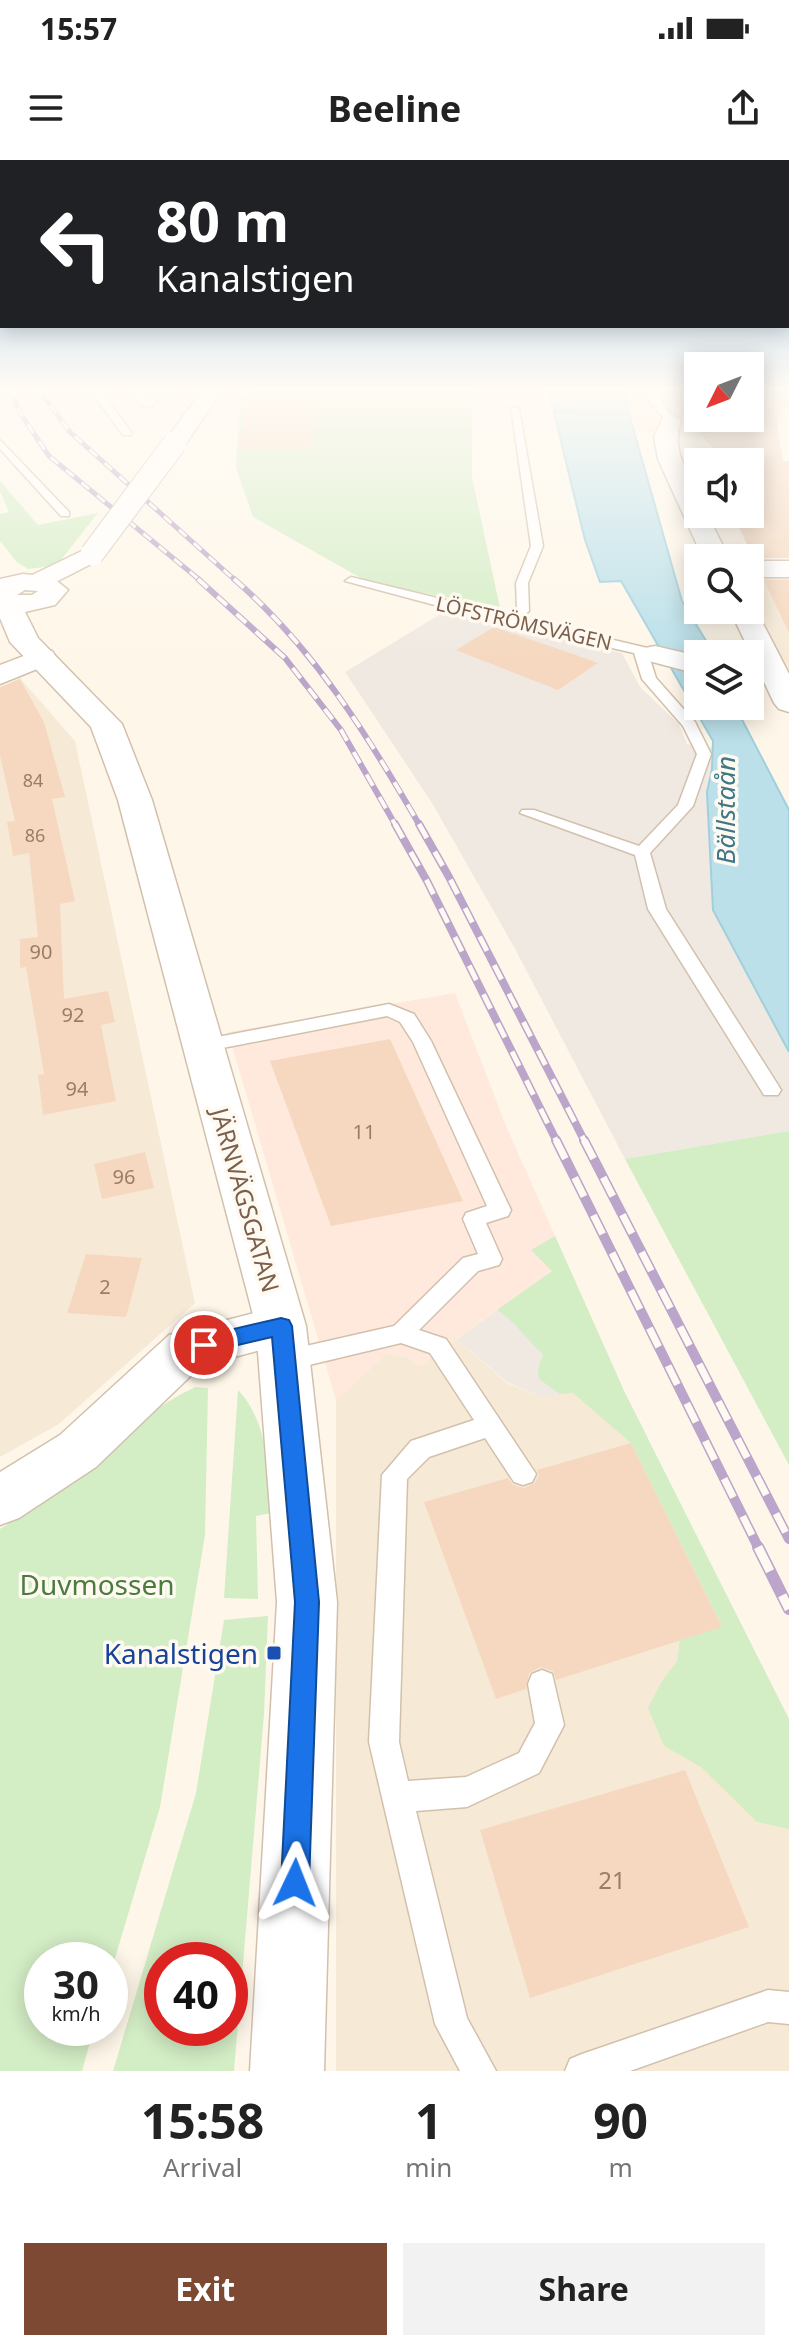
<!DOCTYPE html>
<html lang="en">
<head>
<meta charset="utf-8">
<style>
  :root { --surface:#fff; --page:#f2f2f2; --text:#222; --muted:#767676; --accent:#7e4933 }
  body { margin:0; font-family:"Noto Sans",sans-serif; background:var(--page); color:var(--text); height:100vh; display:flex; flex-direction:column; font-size:30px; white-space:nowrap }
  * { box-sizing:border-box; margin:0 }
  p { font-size:26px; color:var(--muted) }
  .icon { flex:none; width:44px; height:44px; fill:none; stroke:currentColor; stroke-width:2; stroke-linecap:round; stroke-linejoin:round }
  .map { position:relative; height:1911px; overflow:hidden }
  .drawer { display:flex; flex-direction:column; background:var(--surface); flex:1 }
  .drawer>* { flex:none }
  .top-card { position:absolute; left:0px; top:0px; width:790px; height:168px; box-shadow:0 4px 20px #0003; background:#202124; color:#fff; overflow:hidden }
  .needle { width:52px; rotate:228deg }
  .controls { position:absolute; left:684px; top:192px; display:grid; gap:16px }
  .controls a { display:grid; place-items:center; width:80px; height:80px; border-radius:0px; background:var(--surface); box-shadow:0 4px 20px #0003; font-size:40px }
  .speed { position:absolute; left:24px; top:1782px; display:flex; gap:16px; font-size:40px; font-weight:700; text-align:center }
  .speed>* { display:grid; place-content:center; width:104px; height:104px; border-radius:50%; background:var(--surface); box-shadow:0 4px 20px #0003; line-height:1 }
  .speed small { font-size:20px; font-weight:400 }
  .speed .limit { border:12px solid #d22; background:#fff; color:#111 }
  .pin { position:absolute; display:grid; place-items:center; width:68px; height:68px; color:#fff; margin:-34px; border:4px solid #fff; border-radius:50%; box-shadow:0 2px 8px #0007 }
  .me { position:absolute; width:88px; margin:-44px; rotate:2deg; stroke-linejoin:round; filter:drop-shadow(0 0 6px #0008) }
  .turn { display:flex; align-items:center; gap:28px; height:168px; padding:0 24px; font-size:36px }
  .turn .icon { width:104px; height:104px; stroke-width:2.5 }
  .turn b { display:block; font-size:56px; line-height:68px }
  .eta { display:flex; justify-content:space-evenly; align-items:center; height:136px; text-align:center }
  .eta b { font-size:48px; font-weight:700; line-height:56px }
  .button { display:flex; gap:16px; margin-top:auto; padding:16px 24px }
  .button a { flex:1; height:92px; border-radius:0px; background:var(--accent); color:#fff; font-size:32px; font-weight:700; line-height:92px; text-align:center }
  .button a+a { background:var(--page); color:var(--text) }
  .status { display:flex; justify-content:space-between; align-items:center; height:56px; padding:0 40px; background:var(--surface); direction:ltr }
  .status svg { height:22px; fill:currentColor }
  header { display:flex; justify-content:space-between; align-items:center; height:104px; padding:0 24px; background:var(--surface); font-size:36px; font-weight:700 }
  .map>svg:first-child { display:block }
  .residential { fill:#f6ead7 }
  .commercial { fill:#fee9dc }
  .industrial { fill:#efe9e2 }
  .green { fill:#d3edc5; fill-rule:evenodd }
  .water { fill:#bbe0ea; stroke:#a1cfdc; stroke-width:2 }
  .building { fill:#f5d8bf }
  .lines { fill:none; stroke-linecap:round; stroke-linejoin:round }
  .service-casing { stroke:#d2c0ad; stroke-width:3 }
  .minor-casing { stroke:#d2c0ad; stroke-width:3 }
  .tertiary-casing { stroke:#d2c0ad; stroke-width:3 }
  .service { fill:#fff; fill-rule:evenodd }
  .minor { fill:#fff; fill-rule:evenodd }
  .tertiary { fill:#fff; fill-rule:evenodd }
  .rail-far4-casing { stroke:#bba5ca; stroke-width:5 }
  .rail-far3-casing { stroke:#bba5ca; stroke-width:6 }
  .rail-far2-casing { stroke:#bba5ca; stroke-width:8 }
  .rail-far1-casing { stroke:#bba5ca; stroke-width:10 }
  .rail-casing { stroke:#bba5ca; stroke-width:12 }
  .rail-far4 { stroke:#fffaf1; stroke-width:3; stroke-dasharray:10; stroke-linecap:butt }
  .rail-far3 { stroke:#fffaf1; stroke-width:4; stroke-dasharray:13; stroke-linecap:butt }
  .rail-far2 { stroke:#fffaf1; stroke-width:5; stroke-dasharray:16; stroke-linecap:butt }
  .rail-far1 { stroke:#fffaf1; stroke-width:7; stroke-dasharray:21; stroke-linecap:butt }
  .rail { stroke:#fffaf1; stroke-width:9; stroke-dasharray:27; stroke-linecap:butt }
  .minor-bridge-casing { stroke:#d2c0ad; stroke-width:25; stroke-linecap:butt }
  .minor-bridge { stroke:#fff; stroke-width:23 }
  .route { fill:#1a73e8; stroke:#114b97; stroke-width:2 }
  .transit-dot { fill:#1a4fb4; stroke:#fffaf1; stroke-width:3 }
  .labels { text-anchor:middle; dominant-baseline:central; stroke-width:7; stroke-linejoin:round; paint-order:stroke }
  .far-number-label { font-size:18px; fill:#9a7d67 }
  .far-street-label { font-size:20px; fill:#7b5f4a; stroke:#fffaf1 }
  .number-label { font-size:20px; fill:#9a7d67 }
  .street-label { font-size:24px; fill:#7b5f4a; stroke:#fffaf1 }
  .near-number-label { font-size:24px; fill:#9a7d67 }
  .water-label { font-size:26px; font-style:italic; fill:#3f7788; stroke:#fffaf1 }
  .near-park-label { font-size:28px; fill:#4c7b3e; stroke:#fffaf1 }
  .near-transit-label { font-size:28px; fill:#164399; stroke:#fffaf1; text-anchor:end }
</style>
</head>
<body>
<div class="status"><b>15:57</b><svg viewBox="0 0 49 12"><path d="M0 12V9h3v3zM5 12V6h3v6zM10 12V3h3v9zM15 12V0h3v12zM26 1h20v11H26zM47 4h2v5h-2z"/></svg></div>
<header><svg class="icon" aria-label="menu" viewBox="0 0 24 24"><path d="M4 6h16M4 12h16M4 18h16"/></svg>Beeline<svg class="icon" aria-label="share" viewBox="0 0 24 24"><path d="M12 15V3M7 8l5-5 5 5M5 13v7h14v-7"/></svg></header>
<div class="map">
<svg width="789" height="1911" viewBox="0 0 789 1911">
  <rect width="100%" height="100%" fill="#fef7e9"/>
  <path class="residential" d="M 789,402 L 789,527 L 750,444 L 750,403 Z
    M 20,518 L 75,581 L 195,1143 L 59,1264 L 0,1297 L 0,528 Z
    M 457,1179 L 507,1223 L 542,1237 L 573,1232 L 631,1283 L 789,1559 L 789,1911 L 336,1911 L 336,1240 L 387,1193 L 407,1197 L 419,1206 Z"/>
  <path class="commercial" d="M 622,229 L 698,229 L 698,258 L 750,258 L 789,229 L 789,255 L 757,281 L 634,272 Z
    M 455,833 L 506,966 L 555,1076 L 532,1090 L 553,1110 L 419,1206 L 407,1197 L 387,1194 L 336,1240 L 228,872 Z"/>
  <path class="industrial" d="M 444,452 L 622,493 L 640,527 L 679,564 L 687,584 L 715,588 L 712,609 L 774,860 L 789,892 L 789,971 L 625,999 L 514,787 L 432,643 L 345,512 Z
    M 555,1076 L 625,1233 L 648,1278 L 631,1283 L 573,1233 L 542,1237 L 507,1222 L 457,1179 L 552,1111 L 531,1090 Z"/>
  <path class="green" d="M 281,229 L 472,229 L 472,317 L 500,448 L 368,422 L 253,357 L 236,307 L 240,238 L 272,240 L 319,234 Z
    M 0,321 L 38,365 L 98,353 L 60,401 L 51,406 L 28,409 L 17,402 L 0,381 L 0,354 L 9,352 L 0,331 Z
    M 789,971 L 789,1305 L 625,999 Z
    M 555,1076 L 625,1233 L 789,1559 L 789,1669 L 757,1662 L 701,1607 L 664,1586 L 648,1548 L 662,1521 L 677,1501 L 680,1480 L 722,1466 L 631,1283 L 573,1233 L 560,1234 L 539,1219 L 538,1209 L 543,1194 C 526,1179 516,1162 497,1150 L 552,1111 L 531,1090 Z
    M 195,1227 L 208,1228 L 205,1375 L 160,1647 L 110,1815 L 110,1800 L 42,1800 L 42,1868 L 94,1868 L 82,1911 L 0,1911 L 0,1369 C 68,1326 123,1262 195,1227 Z
    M 238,1230 C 268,1261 268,1311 272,1353 L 256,1356 L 258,1439 L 224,1438 Z
    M 268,1456 L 264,1554 L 234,1911 L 113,1911 L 196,1633 L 224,1460 ZM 230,1800 L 230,1868 L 162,1868 L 162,1800 Z"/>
  <path class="water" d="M 548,229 L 622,229 L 682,441 L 714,494 L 698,494 L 698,546 L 735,546 L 789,650 L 789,892 L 713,750 L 707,632 L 712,609 L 713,581 L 621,421 L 600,422 L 585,380 L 554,253 L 574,251 L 554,251 Z"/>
  <path class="building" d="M 252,229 L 304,229 L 319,234 L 310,289 L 238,289 Z
    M 662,229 L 698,229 L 698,258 L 750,258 L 750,229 L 789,229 L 789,245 L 776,255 L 783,301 L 789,301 L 789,398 L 753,398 L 733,354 L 750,354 L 750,290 L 715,291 Z
    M 764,420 L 789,420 L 789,473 Z
    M 494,467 L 573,494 L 598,503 L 558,530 L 456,490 Z
    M 20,519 L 44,562 L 65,637 L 52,639 L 75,741 L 60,744 L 64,839 L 108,831 L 115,862 L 101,865 L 116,941 L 43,955 L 38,915 L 44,914 L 26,807 L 20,808 L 20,779 L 38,777 L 29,693 L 13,696 L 7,662 L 15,661 L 0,596 L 0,527 Z
    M 390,879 L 463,1041 L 331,1066 L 270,901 Z
    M 145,992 L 154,1028 L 102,1039 L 94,1004 Z
    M 86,1094 L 142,1098 L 126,1157 L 67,1153 Z
    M 631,1283 L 722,1467 L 556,1520 L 553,1511 L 541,1507 L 529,1513 L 526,1529 L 496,1539 L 424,1342 L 508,1318 L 513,1325 L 524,1328 L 535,1323 L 539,1315 L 537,1310 Z
    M 685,1610 L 749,1767 L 530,1838 L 480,1670 Z"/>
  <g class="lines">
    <defs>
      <path id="service" d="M 89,229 L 99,229 L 132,273 L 131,275 L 123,275 Z
        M 130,229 L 140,229 L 146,240 L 155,229 L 165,229 L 152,246 L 140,245 Z
        M 644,229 L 654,229 L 675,262 L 667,262 L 650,242 Z
        M 511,247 L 519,249 L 543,386 L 528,423 L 529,451 L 520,458 L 656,490 L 656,496 L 649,496 L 656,518 L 695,562 L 711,594 L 693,646 L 650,693 L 666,749 L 778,925 L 781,930 L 778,935 L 764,935 L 648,749 L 635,695 L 520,653 L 522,650 L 534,650 L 639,686 L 678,645 L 697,594 L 683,566 L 642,519 L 634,493 L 502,463 L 345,421 L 351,417 L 507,455 L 517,449 L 516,423 L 531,386 Z
        M 0,280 L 69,352 L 69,356 L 61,356 L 0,289 Z
        M 389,844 L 414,854 L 431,881 L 511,1050 L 508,1056 L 486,1063 L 502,1099 L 499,1105 L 478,1111 L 419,1170 L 446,1179 L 536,1314 L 532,1322 L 523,1325 L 514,1322 L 485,1278 L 429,1297 L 407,1319 L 399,1582 L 408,1621 L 466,1617 L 519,1593 L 535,1563 L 528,1524 L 532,1514 L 542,1510 L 552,1514 L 564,1565 L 539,1613 L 467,1647 L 416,1651 L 467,1858 L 496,1911 L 460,1911 L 435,1864 L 369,1582 L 382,1315 L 411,1281 L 474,1260 L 430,1193 L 401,1183 L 284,1211 L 276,1208 L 272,1201 L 276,1194 L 284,1191 L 394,1166 L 463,1098 L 478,1094 L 463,1059 L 466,1053 L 487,1046 L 413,882 L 400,862 L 387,856 L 202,892 L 193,886 L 202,880 Z
        M 768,1830 L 789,1832 L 789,1864 L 768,1862 L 630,1911 L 565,1911 L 570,1899 L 582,1894 Z"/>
      <path id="minor" d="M 203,229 L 223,229 L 183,288 L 167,288 L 164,283 Z
        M 671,254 L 681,260 C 668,298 698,317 698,354 L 707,354 L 729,398 L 703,398 L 658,299 L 654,277 L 664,256 Z
        M 92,386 L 101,389 L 105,394 L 101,399 L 46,427 L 28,427 L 24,422 L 28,417 Z
        M 750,401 L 789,401 L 789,417 L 750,417 Z
        M 750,444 L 756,450 L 789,514 L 789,552 L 779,549 L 774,543 L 730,450 L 750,450 Z
        M 655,486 L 698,496 L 698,514 L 645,500 L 641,494 L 645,488 Z
        M 42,489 L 52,491 L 56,497 L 52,503 L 0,524 L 0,505 Z
        M 281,1146 L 298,1152 L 305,1166 L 298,1180 L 201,1206 L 96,1307 L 19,1358 L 0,1365 L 0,1312 L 60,1275 L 169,1175 Z"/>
      <path id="tertiary" d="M 23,414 L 52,417 L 68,430 L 55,445 L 25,452 L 38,478 L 122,564 L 152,640 L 306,1166 L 337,1442 L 324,1911 L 250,1911 L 277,1442 L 256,1166 L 118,640 L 91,567 L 10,482 L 0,458 L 0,419 ZM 25,430 L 38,431 L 32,435 L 17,435 Z"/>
    </defs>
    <use href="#service" class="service-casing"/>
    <use href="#minor" class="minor-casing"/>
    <use href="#tertiary" class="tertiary-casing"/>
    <use href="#service" class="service"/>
    <use href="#minor" class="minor"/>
    <use href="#tertiary" class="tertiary"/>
    <defs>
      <path id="rail-far4" d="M 10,229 L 20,253 L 49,296 L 201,421
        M 38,229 L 70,272 L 236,421"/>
      <path id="rail-far3" d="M 198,419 L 285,498 L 341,570 L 396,666
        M 234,419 C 314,488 368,576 420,666"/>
      <path id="rail-far2" d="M 395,664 L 427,721 L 557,982
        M 419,664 L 449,717 L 585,982"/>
      <path id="rail-far1" d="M 556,980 L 759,1389
        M 584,980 L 789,1379"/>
      <path id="rail" d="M 758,1387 L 789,1449"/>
    </defs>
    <use href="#rail-far4" class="rail-far4-casing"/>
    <use href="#rail-far3" class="rail-far3-casing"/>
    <use href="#rail-far2" class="rail-far2-casing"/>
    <use href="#rail-far1" class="rail-far1-casing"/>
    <use href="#rail" class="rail-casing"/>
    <use href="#rail-far4" class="rail-far4"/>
    <use href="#rail-far3" class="rail-far3"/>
    <use href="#rail-far2" class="rail-far2"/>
    <use href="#rail-far1" class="rail-far1"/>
    <use href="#rail" class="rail"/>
    <defs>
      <path id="minor-bridge" d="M 92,394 L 175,283"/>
    </defs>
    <use href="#minor-bridge" class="minor-bridge-casing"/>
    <use href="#minor-bridge" class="minor-bridge"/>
  </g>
  <linearGradient id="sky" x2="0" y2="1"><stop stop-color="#96c6e9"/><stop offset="0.46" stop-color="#fffbf5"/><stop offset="1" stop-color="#fffbf5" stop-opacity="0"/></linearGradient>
  <rect width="789" height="497" fill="url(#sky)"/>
  <path class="route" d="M 281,1158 L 289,1160 L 292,1166 L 319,1442 L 309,1723 L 305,1733 L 295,1738 L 285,1733 L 281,1723 L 295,1442 L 272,1177 L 204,1193 L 196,1191 L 193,1185 L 196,1178 L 204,1176 Z"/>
  <rect class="transit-dot" x="266" y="1485" width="16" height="16" rx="4"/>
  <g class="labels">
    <g class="far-number-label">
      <text x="33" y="620">84</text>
      <text x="35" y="675">86</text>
    </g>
    <g class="far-street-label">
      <text transform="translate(524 463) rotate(13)">LÖFSTRÖMSVÄGEN</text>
    </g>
    <g class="number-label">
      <text x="41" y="791">90</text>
      <text x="73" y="854">92</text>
      <text x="77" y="928">94</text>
      <text x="364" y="971">11</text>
      <text x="124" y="1016">96</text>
      <text x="105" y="1126">2</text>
    </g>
    <g class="street-label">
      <text transform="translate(246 1040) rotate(74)">JÄRNVÄGSGATAN</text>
    </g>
    <g class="near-number-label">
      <text x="612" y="1719">21</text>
    </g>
    <g class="water-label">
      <text transform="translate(725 650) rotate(-90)">Bällstaån</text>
    </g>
    <g class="near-park-label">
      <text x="97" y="1424">Duvmossen</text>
    </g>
    <g class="near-transit-label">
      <text x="258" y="1493">Kanalstigen</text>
    </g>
  </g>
</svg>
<div class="controls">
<a><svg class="needle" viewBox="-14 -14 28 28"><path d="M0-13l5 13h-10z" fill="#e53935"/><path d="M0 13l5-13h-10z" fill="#767676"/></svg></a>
<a><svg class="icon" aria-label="sound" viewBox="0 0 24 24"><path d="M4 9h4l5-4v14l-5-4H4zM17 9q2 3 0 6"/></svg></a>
<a><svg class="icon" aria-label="search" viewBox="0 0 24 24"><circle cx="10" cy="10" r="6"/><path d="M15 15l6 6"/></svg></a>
<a><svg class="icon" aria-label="layers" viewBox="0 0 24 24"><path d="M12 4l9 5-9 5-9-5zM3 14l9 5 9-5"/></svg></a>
</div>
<div class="speed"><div>30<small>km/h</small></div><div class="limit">40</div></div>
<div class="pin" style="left:204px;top:1185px;background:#d93025"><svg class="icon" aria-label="arrive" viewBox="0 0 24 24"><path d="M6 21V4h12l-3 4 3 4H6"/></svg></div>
<svg class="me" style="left:295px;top:1723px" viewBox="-20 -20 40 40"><path d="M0-17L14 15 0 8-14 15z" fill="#1a73e8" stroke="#fff" stroke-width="4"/></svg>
<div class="top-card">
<div class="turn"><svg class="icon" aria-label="left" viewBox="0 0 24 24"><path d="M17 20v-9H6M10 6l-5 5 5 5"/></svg><div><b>80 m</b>Kanalstigen</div></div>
</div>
</div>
<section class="drawer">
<div class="eta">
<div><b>15:58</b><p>Arrival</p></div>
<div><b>1</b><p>min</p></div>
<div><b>90</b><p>m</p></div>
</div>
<div class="button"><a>Exit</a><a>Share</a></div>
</section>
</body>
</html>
